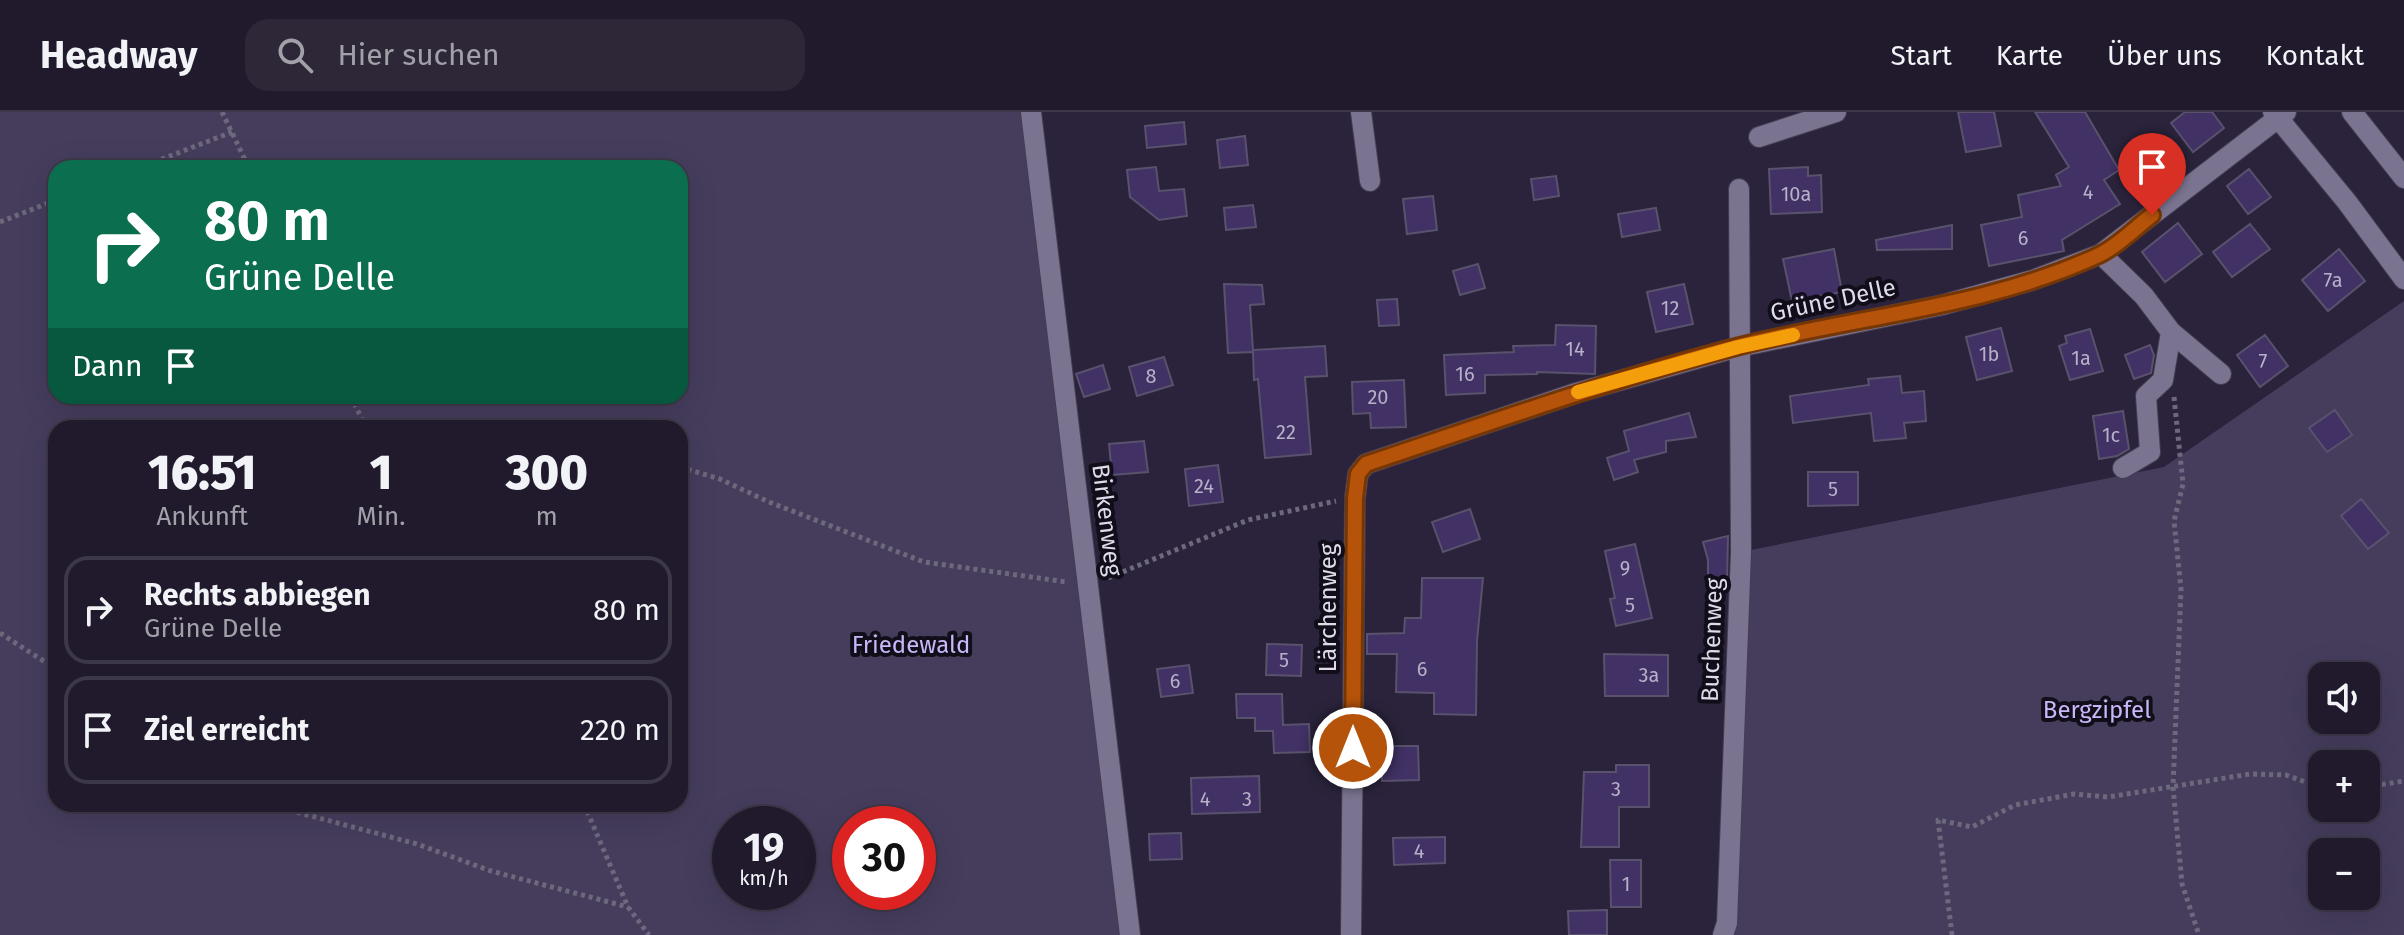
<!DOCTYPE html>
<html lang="de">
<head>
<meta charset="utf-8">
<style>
  :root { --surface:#201a2c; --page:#2d2738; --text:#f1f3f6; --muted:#a2a1a9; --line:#3d3848 }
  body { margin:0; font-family:"Fira Sans",sans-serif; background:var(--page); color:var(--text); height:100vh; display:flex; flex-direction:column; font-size:30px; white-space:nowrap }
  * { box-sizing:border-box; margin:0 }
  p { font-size:26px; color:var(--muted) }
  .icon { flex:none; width:44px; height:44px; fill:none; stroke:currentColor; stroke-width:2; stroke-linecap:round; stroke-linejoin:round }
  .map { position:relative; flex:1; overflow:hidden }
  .details { position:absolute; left:48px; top:308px; width:640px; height:392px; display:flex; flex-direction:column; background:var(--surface); border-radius:24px; box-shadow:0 8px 32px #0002,0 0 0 2px var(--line) }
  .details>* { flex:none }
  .banner { position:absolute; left:48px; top:48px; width:640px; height:244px; border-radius:24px; box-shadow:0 8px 32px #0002,0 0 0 2px var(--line); background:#0b6e4f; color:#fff; overflow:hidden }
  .controls { position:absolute; left:2308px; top:550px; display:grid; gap:16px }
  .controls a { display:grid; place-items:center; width:72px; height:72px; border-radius:16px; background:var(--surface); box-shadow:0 8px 32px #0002,0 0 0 2px var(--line); font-size:40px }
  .speed { position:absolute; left:712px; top:694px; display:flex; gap:16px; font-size:40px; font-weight:700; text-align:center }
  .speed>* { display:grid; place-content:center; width:104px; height:104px; border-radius:50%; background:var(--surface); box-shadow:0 8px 32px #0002,0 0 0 2px var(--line); line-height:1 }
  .speed small { font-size:20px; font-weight:400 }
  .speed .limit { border:12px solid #d22; background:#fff; color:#111 }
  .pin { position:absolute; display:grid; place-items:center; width:68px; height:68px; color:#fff; margin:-82px -34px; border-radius:50% 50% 50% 0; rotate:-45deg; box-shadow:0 0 8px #0007 }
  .pin .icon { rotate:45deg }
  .me { position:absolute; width:88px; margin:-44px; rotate:0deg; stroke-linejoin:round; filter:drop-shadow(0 0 6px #0008) }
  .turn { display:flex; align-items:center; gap:28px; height:168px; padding:0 24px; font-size:36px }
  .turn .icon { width:104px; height:104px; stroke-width:2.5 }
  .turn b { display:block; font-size:56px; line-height:68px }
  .then { display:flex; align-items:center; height:76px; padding:0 24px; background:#0003; gap:16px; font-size:30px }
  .eta { display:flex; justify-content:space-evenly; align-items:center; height:136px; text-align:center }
  .eta b { font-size:48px; font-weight:800; line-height:56px }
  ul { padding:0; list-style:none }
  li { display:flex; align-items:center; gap:24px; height:108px; margin:0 16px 12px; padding:0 8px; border:4px solid var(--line); border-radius:24px }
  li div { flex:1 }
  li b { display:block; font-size:30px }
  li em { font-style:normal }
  header { display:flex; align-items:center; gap:48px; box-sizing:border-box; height:112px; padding:0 40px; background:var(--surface); border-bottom:2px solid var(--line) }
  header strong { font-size:38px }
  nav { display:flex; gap:44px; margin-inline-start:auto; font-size:28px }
  .search { width:560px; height:72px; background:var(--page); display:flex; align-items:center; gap:20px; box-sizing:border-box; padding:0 28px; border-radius:24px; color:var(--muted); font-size:30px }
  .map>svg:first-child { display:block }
  .green { fill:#463d5d; fill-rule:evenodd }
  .building { fill:#413164; stroke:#59526d; stroke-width:2 }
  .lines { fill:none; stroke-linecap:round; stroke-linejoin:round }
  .minor-casing { stroke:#443d52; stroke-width:22 }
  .path { stroke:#6e687d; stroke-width:5; stroke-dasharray:4 4; stroke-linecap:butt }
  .minor { stroke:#7b7491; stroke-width:20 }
  .route-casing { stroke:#753606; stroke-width:20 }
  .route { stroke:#b45309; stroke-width:14 }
  .slow { stroke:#f59e0b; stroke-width:14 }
  .labels { text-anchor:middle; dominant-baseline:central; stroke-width:8; stroke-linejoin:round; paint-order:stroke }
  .number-label { font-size:20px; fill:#b7b0c9 }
  .street-label { font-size:24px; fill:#dedbeb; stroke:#110e19 }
  .park-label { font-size:24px; fill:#c8b7f9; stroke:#110e19 }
</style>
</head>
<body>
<header>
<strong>Headway</strong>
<div class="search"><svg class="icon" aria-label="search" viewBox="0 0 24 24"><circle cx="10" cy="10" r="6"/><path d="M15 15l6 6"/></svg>Hier suchen</div>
<nav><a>Start</a><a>Karte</a><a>Über uns</a><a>Kontakt</a></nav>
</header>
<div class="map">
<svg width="2404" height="823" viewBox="0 0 2404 823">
  <rect width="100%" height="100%" fill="#2a233b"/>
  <path class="green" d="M 0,0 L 1023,0 L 1125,823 L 0,823 ZM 56,56 L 680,56 L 680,284 L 56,284 ZM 56,316 L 680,316 L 680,692 L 56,692 ZM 730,712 L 798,712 L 798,780 L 730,780 ZM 850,712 L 918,712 L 918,780 L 850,780 Z
    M 2404,189 L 2404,823 L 1723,823 L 1741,440 L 2164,355 ZM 2322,564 L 2366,564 L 2366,608 L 2322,608 ZM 2322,652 L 2366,652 L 2366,696 L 2322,696 ZM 2322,740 L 2366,740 L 2366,784 L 2322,784 Z"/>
  <path class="building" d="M 1958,0 L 1994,0 L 2001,34 L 1966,40 Z
    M 2035,0 L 2085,0 L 2119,58 L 2104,68 L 2120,92 L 2062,128 L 2064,139 L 1989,154 L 1981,113 L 2022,105 L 2018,83 L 2061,74 L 2056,63 L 2069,55 Z
    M 2185,0 L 2212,0 L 2224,16 L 2193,40 L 2171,11 Z
    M 1184,10 L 1186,32 L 1147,36 L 1145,14 Z
    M 1245,24 L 1248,53 L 1220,56 L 1217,28 Z
    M 1156,55 L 1159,79 L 1184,77 L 1187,104 L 1159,108 L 1130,85 L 1127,58 Z
    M 1808,55 L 1808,64 L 1821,63 L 1822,100 L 1771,102 L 1769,57 Z
    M 2249,57 L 2271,85 L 2248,102 L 2227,74 Z
    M 1556,64 L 1559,84 L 1534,88 L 1531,67 Z
    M 1433,84 L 1437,118 L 1407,122 L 1403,87 Z
    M 1253,93 L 1256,115 L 1226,118 L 1224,96 Z
    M 1656,96 L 1660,118 L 1622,125 L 1618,102 Z
    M 2178,111 L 2202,142 L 2165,170 L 2142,140 Z
    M 2250,112 L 2270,137 L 2232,165 L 2213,140 Z
    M 1952,113 L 1952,137 L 1877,138 L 1876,128 Z
    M 1834,137 L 1842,180 L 1792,189 L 1783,147 Z
    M 2339,137 L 2365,169 L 2328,199 L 2302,168 Z
    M 1478,152 L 1485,176 L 1460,183 L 1453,159 Z
    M 1224,172 L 1262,173 L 1264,192 L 1250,193 L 1253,238 L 1325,234 L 1327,264 L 1305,265 L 1311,342 L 1265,346 L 1258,267 L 1254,268 L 1253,240 L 1228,241 Z
    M 1684,172 L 1693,212 L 1656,220 L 1647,180 Z
    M 1397,187 L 1399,213 L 1379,214 L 1377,188 Z
    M 1556,213 L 1596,214 L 1595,262 L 1537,260 L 1537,262 L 1485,263 L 1485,281 L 1446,283 L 1444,243 L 1514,240 L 1513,234 L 1555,233 Z
    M 2001,216 L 2012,259 L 1977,268 L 1966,225 Z
    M 2090,217 L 2103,259 L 2070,268 L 2059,234 L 2067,231 L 2065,224 Z
    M 2265,223 L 2288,254 L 2260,275 L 2237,243 Z
    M 2150,233 L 2154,243 L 2151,261 L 2134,267 L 2125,243 Z
    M 1164,245 L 1173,273 L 1137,284 L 1129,255 Z
    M 1103,253 L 1110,277 L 1084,285 L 1076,262 Z
    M 1900,264 L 1902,281 L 1924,279 L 1926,309 L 1904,311 L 1906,326 L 1874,329 L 1871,301 L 1793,311 L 1790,284 L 1869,273 L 1868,267 Z
    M 1404,268 L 1406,315 L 1371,316 L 1370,301 L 1353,302 L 1352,270 Z
    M 2335,298 L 2352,323 L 2327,340 L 2309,316 Z
    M 2123,299 L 2129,337 L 2117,344 L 2099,347 L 2093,304 Z
    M 1689,301 L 1696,325 L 1666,329 L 1666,340 L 1634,348 L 1638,360 L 1614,368 L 1607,346 L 1629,339 L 1624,319 Z
    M 1144,329 L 1148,360 L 1112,363 L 1109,332 Z
    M 1218,353 L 1223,390 L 1189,394 L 1185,357 Z
    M 1808,360 L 1858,360 L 1858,393 L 1808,394 Z
    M 2361,387 L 2389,421 L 2368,437 L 2341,404 Z
    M 1470,397 L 1480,427 L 1443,440 L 1432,410 Z
    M 1728,424 L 1727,468 L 1708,469 L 1708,448 L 1703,430 Z
    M 1635,432 L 1652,506 L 1616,514 L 1610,487 L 1615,486 L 1605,439 Z
    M 1422,466 L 1483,466 L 1477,529 L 1476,603 L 1434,602 L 1434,581 L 1396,580 L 1397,542 L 1367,542 L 1367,522 L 1404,521 L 1405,506 L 1421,506 Z
    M 1267,532 L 1302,533 L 1301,564 L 1266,563 Z
    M 1604,542 L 1668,543 L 1668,584 L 1605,584 Z
    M 1189,553 L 1193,581 L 1161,585 L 1157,557 Z
    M 1236,582 L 1282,582 L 1283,613 L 1309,612 L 1310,640 L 1274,641 L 1273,619 L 1255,619 L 1255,606 L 1237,606 Z
    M 1381,634 L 1418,634 L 1419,668 L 1382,669 Z
    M 1616,653 L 1649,653 L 1649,695 L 1619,695 L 1619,735 L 1581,735 L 1584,660 L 1616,660 Z
    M 1259,664 L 1260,700 L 1192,702 L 1191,666 Z
    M 1181,721 L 1182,747 L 1150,748 L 1149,722 Z
    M 1445,725 L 1445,751 L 1394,753 L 1393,726 Z
    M 1610,748 L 1641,748 L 1641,795 L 1611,795 Z
    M 1607,798 L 1607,823 L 1569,823 L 1568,799 Z"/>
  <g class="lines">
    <defs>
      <path id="minor" d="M 1031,0 L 1130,823
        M 1361,0 L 1370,69
        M 2273,0 L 2347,90 L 2404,167
        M 2352,0 L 2404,66
        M 1759,25 L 1836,0
        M 2101,142 L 2144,184 L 2171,220 L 2163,268 L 2146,284 L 2150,340 L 2123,356
        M 2171,220 L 2221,262
        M 1351,823 L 1355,386 L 1358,362 L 1366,352 L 1576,281 L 1738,235 L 1942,193 L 2033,168 L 2101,142 L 2286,0
        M 1723,823 L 1727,811 L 1741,440 L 1739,77"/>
    </defs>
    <use href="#minor" class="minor-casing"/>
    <path class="path" d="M 222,0 L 249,56
      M 139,56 L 232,20
      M 0,110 L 56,88
      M 351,284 L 366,316
      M 2174,285 L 2183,372 L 2174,409 L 2181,477 L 2173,675 L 2182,772 L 2199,823
      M 680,355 L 720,367 L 769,390 L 924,450 L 1067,470
      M 1108,466 L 1248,408 L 1336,389
      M 0,521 L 56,557
      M 2366,675 L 2404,669
      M 266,692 L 417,732 L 491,759 L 628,795
      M 584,692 L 628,795 L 649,823
      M 1952,823 L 1938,708 L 1972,715 L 2015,693 L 2074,682 L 2108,685 L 2250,662 L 2286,663 L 2322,676"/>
    <use href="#minor" class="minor"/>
  </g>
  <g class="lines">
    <defs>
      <path id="route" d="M 1353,636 L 1355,386 L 1358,362 L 1366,352 C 1489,311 1610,268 1736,235 C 1856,204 1985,196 2099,143 C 2118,134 2135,116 2152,103"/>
    </defs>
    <use href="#route" class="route-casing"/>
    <use href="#route" class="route"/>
    <path class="slow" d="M 1578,280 L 1738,235 L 1793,223"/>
  </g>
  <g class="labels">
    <g class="number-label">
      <text x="2088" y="80">4</text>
      <text x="1796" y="82">10a</text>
      <text x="2023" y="126">6</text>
      <text x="2333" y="168">7a</text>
      <text x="1670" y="196">12</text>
      <text x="1575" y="237">14</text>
      <text x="1989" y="242">1b</text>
      <text x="2081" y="246">1a</text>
      <text x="2263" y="249">7</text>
      <text x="1465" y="262">16</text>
      <text x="1151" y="264">8</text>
      <text x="1378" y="285">20</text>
      <text x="1286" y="320">22</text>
      <text x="2111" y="323">1c</text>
      <text x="1204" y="374">24</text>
      <text x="1833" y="377">5</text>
      <text x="1625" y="456">9</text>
      <text x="1630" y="493">5</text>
      <text x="1284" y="548">5</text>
      <text x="1422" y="557">6</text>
      <text x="1649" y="563">3a</text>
      <text x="1175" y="569">6</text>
      <text x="1616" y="677">3</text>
      <text x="1205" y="687">4</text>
      <text x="1247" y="687">3</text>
      <text x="1419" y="739">4</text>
      <text x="1626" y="772">1</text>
    </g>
    <g class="street-label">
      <text transform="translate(1833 188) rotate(-12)">Grüne Delle</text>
      <text transform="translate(1107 408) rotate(83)">Birkenweg</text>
      <text transform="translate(1328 496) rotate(-90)">Lärchenweg</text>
      <text transform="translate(1712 528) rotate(-88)">Buchenweg</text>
    </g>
    <g class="park-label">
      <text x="911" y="533">Friedewald</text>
      <text x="2097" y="598">Bergzipfel</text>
    </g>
  </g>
</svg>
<div class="controls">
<a><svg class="icon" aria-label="sound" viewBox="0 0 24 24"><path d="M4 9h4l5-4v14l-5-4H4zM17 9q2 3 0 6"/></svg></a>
<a>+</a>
<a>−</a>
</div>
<div class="speed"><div>19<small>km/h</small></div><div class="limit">30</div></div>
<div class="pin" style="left:2152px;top:103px;background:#d93025"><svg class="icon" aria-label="arrive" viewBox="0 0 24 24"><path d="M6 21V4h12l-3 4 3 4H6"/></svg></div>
<svg class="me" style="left:1353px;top:636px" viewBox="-20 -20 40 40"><circle r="17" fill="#b45309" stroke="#fff" stroke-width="3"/><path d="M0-11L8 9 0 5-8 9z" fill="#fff"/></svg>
<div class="banner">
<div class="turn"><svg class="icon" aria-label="right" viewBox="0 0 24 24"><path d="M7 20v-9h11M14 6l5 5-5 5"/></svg><div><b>80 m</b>Grüne Delle</div></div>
<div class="then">Dann<svg class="icon" aria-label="arrive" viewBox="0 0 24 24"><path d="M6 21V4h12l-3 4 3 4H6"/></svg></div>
</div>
<section class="details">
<div class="eta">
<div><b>16:51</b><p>Ankunft</p></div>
<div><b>1</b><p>Min.</p></div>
<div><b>300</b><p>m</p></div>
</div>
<ul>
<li><svg class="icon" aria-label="right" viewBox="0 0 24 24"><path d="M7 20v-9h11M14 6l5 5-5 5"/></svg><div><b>Rechts abbiegen</b><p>Grüne Delle</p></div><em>80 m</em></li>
<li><svg class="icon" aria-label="arrive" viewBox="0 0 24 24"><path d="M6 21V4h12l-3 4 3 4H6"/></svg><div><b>Ziel erreicht</b></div><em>220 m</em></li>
</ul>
</section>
</div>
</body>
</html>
